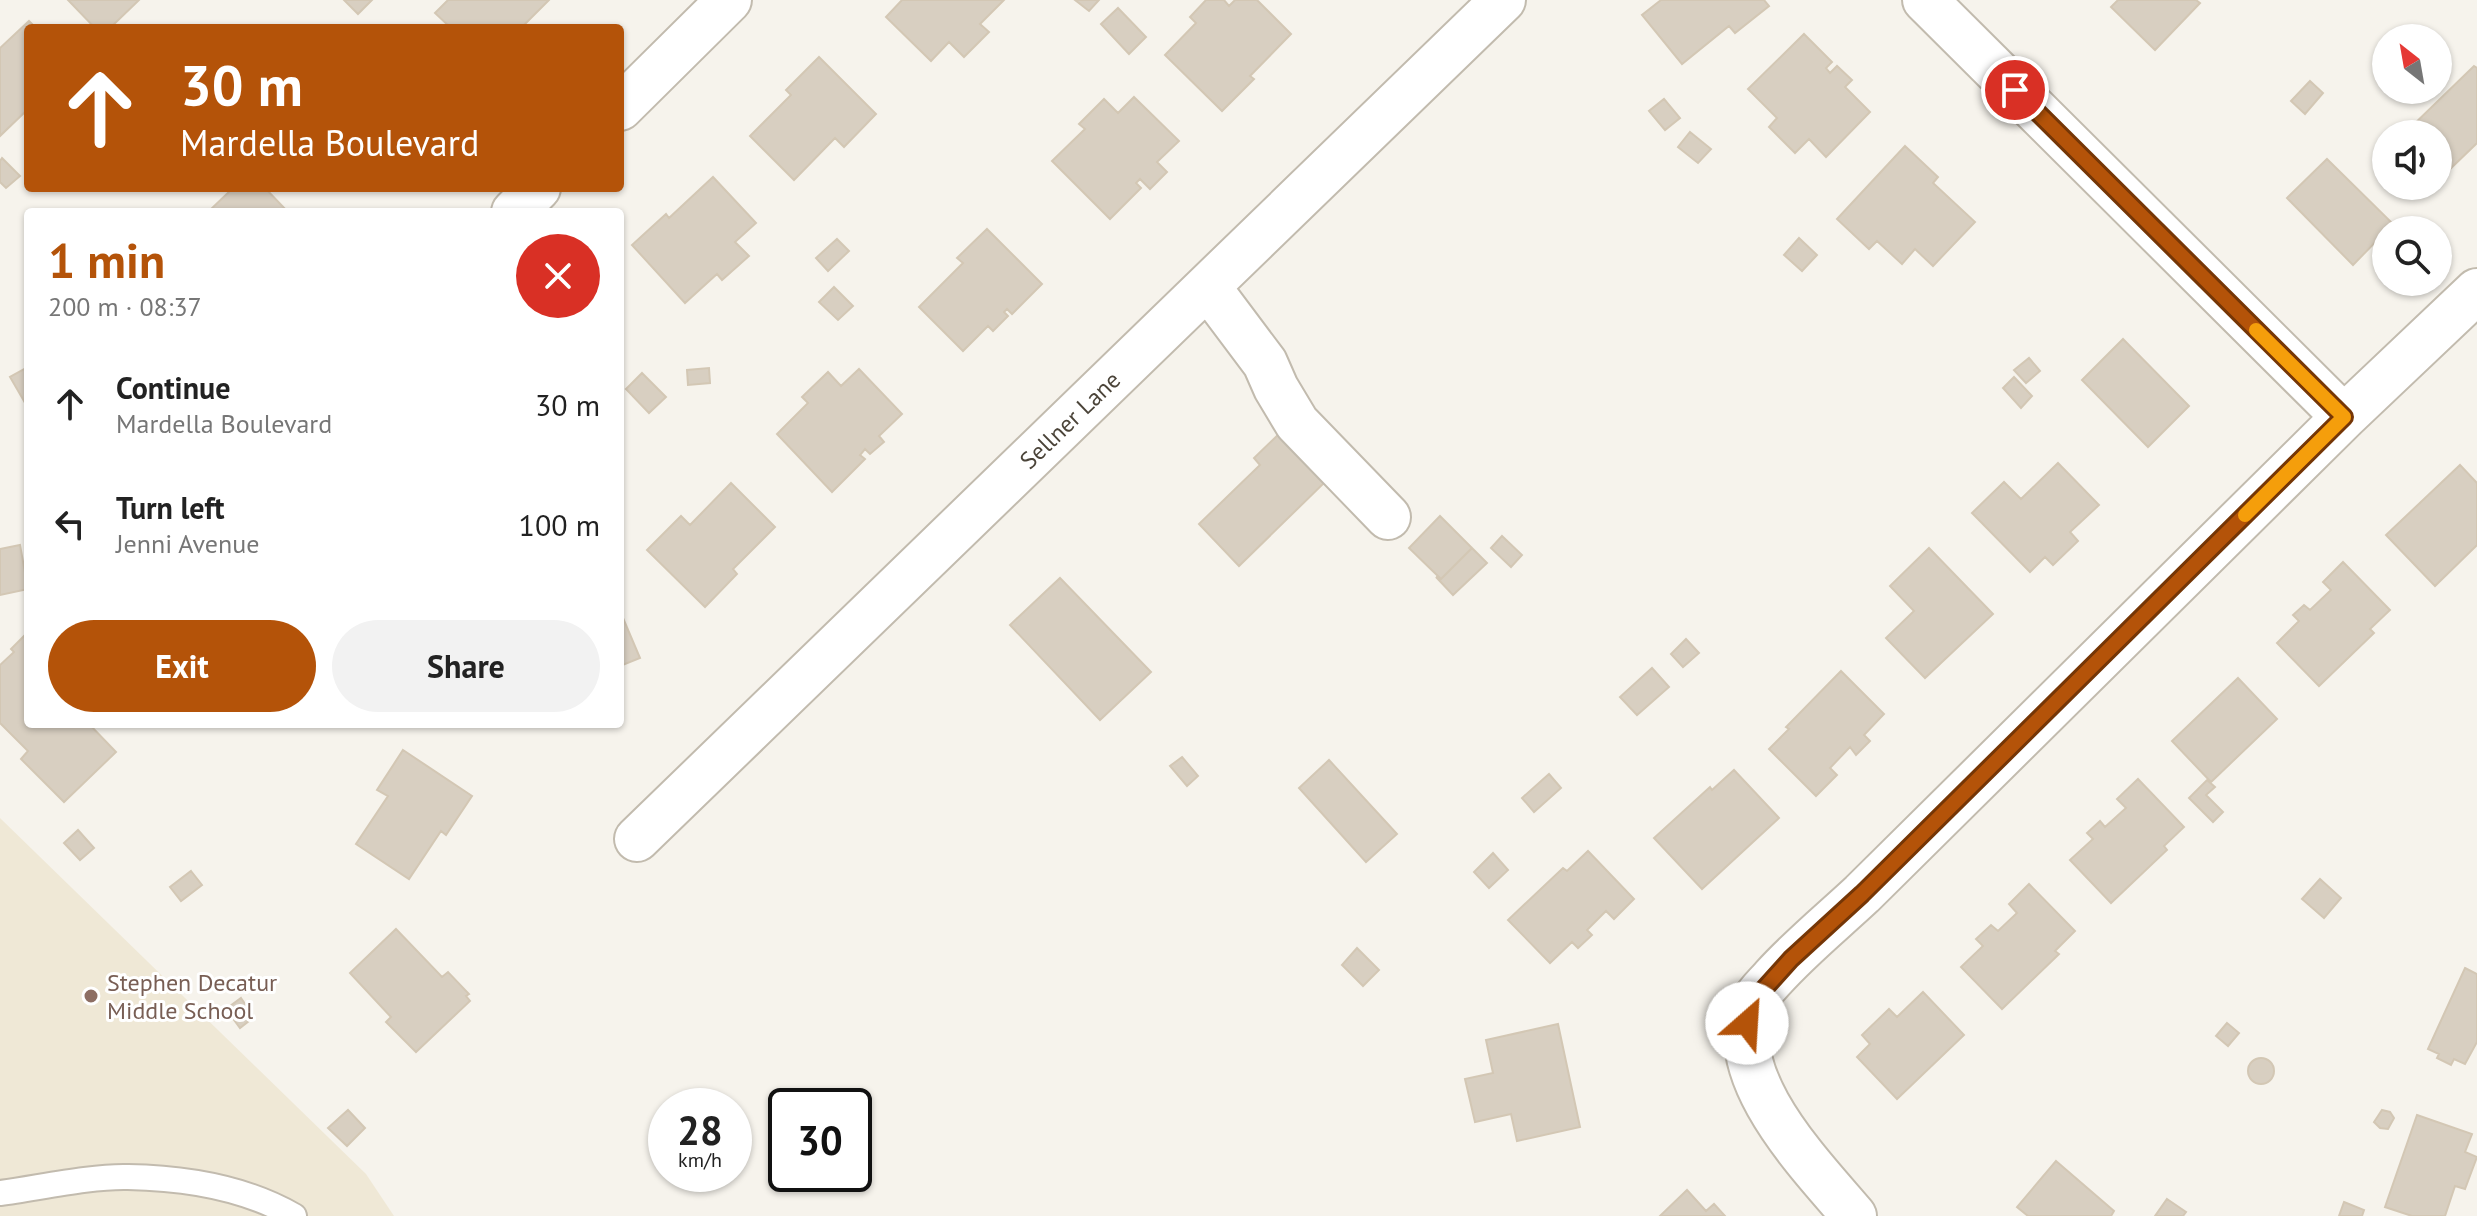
<!DOCTYPE html>
<html lang="en">
<head>
<meta charset="utf-8">
<style>
  :root { --surface:#fff; --page:#f2f2f2; --text:#222; --muted:#767676; --accent:#b45309 }
  body { margin:0; font-family:"PT Sans",sans-serif; background:var(--page); color:var(--text); height:100vh; display:flex; flex-direction:column; font-size:30px; white-space:nowrap }
  * { box-sizing:border-box; margin:0 }
  p { font-size:26px; color:var(--muted) }
  .icon { flex:none; width:44px; height:44px; fill:none; stroke:currentColor; stroke-width:2; stroke-linecap:round; stroke-linejoin:round }
  .map { position:relative; flex:1; overflow:hidden }
  .side { position:absolute; left:24px; top:208px; width:600px; height:520px; display:flex; flex-direction:column; background:var(--surface); border-radius:8px; box-shadow:0 2px 6px #0004 }
  .side>* { flex:none }
  .hud { position:absolute; left:24px; top:24px; width:600px; height:168px; border-radius:8px; box-shadow:0 2px 6px #0004; background:#b45309; color:#fff; overflow:hidden }
  .needle { width:52px; rotate:329deg }
  .buttons { position:absolute; left:2372px; top:24px; display:grid; gap:16px }
  .buttons a { display:grid; place-items:center; width:80px; height:80px; border-radius:50%; background:var(--surface); box-shadow:0 2px 6px #0004; font-size:40px }
  .speed { position:absolute; left:648px; top:1088px; display:flex; gap:16px; font-size:40px; font-weight:700; text-align:center }
  .speed>* { display:grid; place-content:center; width:104px; height:104px; border-radius:50%; background:var(--surface); box-shadow:0 2px 6px #0004; line-height:1 }
  .speed small { font-size:20px; font-weight:400 }
  .speed .limit { border:4px solid #111; border-radius:12px; background:#fff; color:#111 }
  .pin { position:absolute; display:grid; place-items:center; width:68px; height:68px; color:#fff; margin:-34px; border:4px solid #fff; border-radius:50%; box-shadow:0 2px 8px #0007 }
  .me { position:absolute; width:88px; margin:-44px; rotate:26deg; stroke-linejoin:round; filter:drop-shadow(0 0 6px #0008) }
  .turn { display:flex; align-items:center; gap:28px; height:168px; padding:0 24px; font-size:36px }
  .turn .icon { width:104px; height:104px; stroke-width:2.5 }
  .turn b { display:block; font-size:56px; line-height:68px }
  .round { display:grid; place-items:center; flex:none; width:84px; height:84px; border-radius:42px; background:var(--page) }
  .overview { display:flex; align-items:center; justify-content:space-between; height:136px; padding:0 24px }
  h1 { font-size:48px; font-weight:800; line-height:60px; color:var(--accent) }
  .cta { display:flex; gap:16px; margin-top:auto; padding:16px 24px }
  .cta a { flex:1; height:92px; border-radius:48px; background:var(--accent); color:#fff; font-size:32px; font-weight:800; line-height:92px; text-align:center }
  .cta a+a { background:var(--page); color:var(--text) }
  ul { padding:0; list-style:none }
  li { display:flex; align-items:center; gap:24px; height:120px; padding:0 24px }
  li div { flex:1 }
  li b { display:block; font-size:30px }
  li em { font-style:normal }
  .map>svg:first-child { display:block }
  .education { fill:#efe8d6 }
  .building { fill:#d8cfc1; stroke:#d3c7b4; stroke-width:2 }
  .lines { fill:none; stroke-linecap:round; stroke-linejoin:round }
  .service-casing { stroke:#c2bbae; stroke-width:28 }
  .minor-casing { stroke:#c2bbae; stroke-width:48 }
  .service { stroke:#fff; stroke-width:24 }
  .minor { stroke:#fff; stroke-width:44 }
  .route-casing { stroke:#753606; stroke-width:20 }
  .route { stroke:#b45309; stroke-width:14 }
  .slow { stroke:#f59e0b; stroke-width:14 }
  .education-dot { fill:#8d6e63; stroke:#fff; stroke-width:3 }
  .labels { text-anchor:middle; dominant-baseline:central; stroke-width:6; stroke-linejoin:round; paint-order:stroke }
  .street-label { font-size:24px; fill:#4b4439; stroke:#fff }
  .education-label { font-size:24px; fill:#785e54; stroke:#fff; text-anchor:start }
</style>
</head>
<body>
<div class="map">
<svg width="2477" height="1216" viewBox="0 0 2477 1216">
  <rect width="100%" height="100%" fill="#f6f3ec"/>
  <path class="education" d="M 0,818 L 366,1174 L 394,1216 L 0,1216 Z"/>
  <path class="building" d="M 68,0 L 139,0 L 110,28 L 95,28 Z
    M 344,0 L 372,0 L 358,14 Z
    M 448,0 L 549,0 L 521,28 L 451,28 L 435,13 Z
    M 902,0 L 1004,0 L 980,24 L 989,32 L 964,57 L 949,42 L 931,61 L 886,17 Z
    M 1075,0 L 1099,0 L 1089,11 Z
    M 1206,0 L 1224,0 L 1229,6 L 1235,0 L 1257,0 L 1291,34 L 1250,76 L 1254,79 L 1222,111 L 1165,55 L 1196,23 L 1190,17 Z
    M 1661,0 L 1764,0 L 1769,6 L 1735,33 L 1729,26 L 1682,64 L 1642,15 Z
    M 2118,0 L 2196,0 L 2200,3 L 2155,50 L 2111,7 Z
    M 1118,8 L 1146,37 L 1129,54 L 1101,24 Z
    M 29,21 L 36,28 L 28,28 L 28,109 L 0,136 L 0,48 Z
    M 1804,34 L 1832,62 L 1826,68 L 1830,73 L 1837,66 L 1852,80 L 1845,87 L 1870,112 L 1826,157 L 1809,139 L 1795,153 L 1769,127 L 1777,118 L 1748,89 Z
    M 819,57 L 876,114 L 844,147 L 835,138 L 794,180 L 750,136 L 791,95 L 786,90 Z
    M 2474,66 L 2477,68 L 2477,143 L 2448,171 L 2438,161 L 2438,134 L 2412,134 L 2408,130 Z
    M 2310,81 L 2323,93 L 2305,114 L 2291,101 Z
    M 1134,97 L 1179,141 L 1157,162 L 1167,172 L 1150,189 L 1140,179 L 1136,183 L 1141,188 L 1110,219 L 1052,161 L 1085,129 L 1079,124 L 1104,99 L 1118,113 Z
    M 1664,99 L 1680,118 L 1665,130 L 1649,111 Z
    M 1690,132 L 1711,149 L 1698,163 L 1678,147 Z
    M 1905,146 L 1938,177 L 1933,183 L 1975,222 L 1933,266 L 1915,249 L 1902,264 L 1877,241 L 1869,249 L 1837,219 Z
    M 2,158 L 20,176 L 6,188 L 0,182 L 0,161 Z
    M 2327,159 L 2393,224 L 2353,265 L 2287,198 Z
    M 713,177 L 756,223 L 735,242 L 749,256 L 722,280 L 717,274 L 685,303 L 632,245 L 666,214 L 669,218 Z
    M 233,188 L 265,188 L 288,212 L 208,212 Z
    M 987,229 L 1042,284 L 1012,314 L 1007,309 L 1004,312 L 1008,316 L 993,331 L 988,326 L 963,351 L 919,307 L 963,263 L 957,258 Z
    M 1799,238 L 1817,255 L 1802,271 L 1784,255 Z
    M 837,239 L 849,251 L 828,271 L 816,258 Z
    M 834,287 L 853,306 L 838,320 L 819,302 Z
    M 2123,339 L 2189,406 L 2148,447 L 2082,380 Z
    M 2029,358 L 2040,371 L 2026,383 L 2014,370 Z
    M 28,367 L 28,408 L 10,377 Z
    M 709,368 L 710,383 L 688,385 L 687,370 Z
    M 859,369 L 902,414 L 879,436 L 884,442 L 870,454 L 865,449 L 860,455 L 865,459 L 832,492 L 777,434 L 808,403 L 802,397 L 828,372 L 841,386 Z
    M 642,373 L 666,397 L 649,413 L 626,389 Z
    M 2014,377 L 2032,396 L 2021,408 L 2003,388 Z
    M 1281,432 L 1327,480 L 1239,566 L 1199,524 L 1260,465 L 1254,458 Z
    M 2058,463 L 2099,505 L 2070,532 L 2078,541 L 2053,565 L 2045,557 L 2030,572 L 1972,513 L 2004,482 L 2021,499 Z
    M 2460,465 L 2477,483 L 2477,545 L 2435,586 L 2386,535 Z
    M 731,483 L 775,527 L 733,569 L 737,574 L 705,607 L 647,550 L 681,516 L 690,525 Z
    M 1440,516 L 1472,548 L 1441,579 L 1409,548 Z
    M 1502,536 L 1522,555 L 1511,567 L 1491,548 Z
    M 20,545 L 28,589 L 0,595 L 0,549 Z
    M 1472,548 L 1487,563 L 1453,595 L 1436,577 L 1441,579 Z
    M 1929,548 L 1993,614 L 1925,678 L 1886,638 L 1914,611 L 1890,586 Z
    M 2343,562 L 2390,610 L 2370,629 L 2374,633 L 2319,686 L 2277,643 L 2299,621 L 2293,615 L 2304,605 L 2310,610 L 2331,590 L 2323,582 Z
    M 1060,578 L 1151,672 L 1100,720 L 1010,625 Z
    M 620,611 L 640,658 L 620,666 Z
    M 28,632 L 28,724 L 89,724 L 116,752 L 64,802 L 21,759 L 28,751 L 0,723 L 0,665 L 14,652 L 11,649 Z
    M 1686,639 L 1699,653 L 1683,667 L 1671,654 Z
    M 1652,668 L 1669,687 L 1637,715 L 1620,697 Z
    M 1841,671 L 1884,714 L 1864,735 L 1870,741 L 1856,755 L 1850,747 L 1830,768 L 1837,775 L 1816,796 L 1769,749 L 1789,729 L 1786,727 Z
    M 2238,678 L 2277,719 L 2211,782 L 2172,741 Z
    M 403,750 L 472,796 L 446,835 L 441,831 L 409,879 L 356,844 L 388,796 L 377,790 Z
    M 1182,757 L 1198,776 L 1187,786 L 1170,766 Z
    M 1329,760 L 1397,834 L 1366,862 L 1299,788 Z
    M 1734,770 L 1779,818 L 1702,889 L 1654,838 L 1710,787 L 1712,790 Z
    M 1549,774 L 1561,788 L 1534,812 L 1522,798 Z
    M 2138,779 L 2184,827 L 2164,846 L 2167,850 L 2111,903 L 2070,860 L 2093,839 L 2087,833 L 2100,821 L 2105,827 L 2126,808 L 2117,799 Z
    M 2207,780 L 2215,787 L 2206,795 L 2223,812 L 2213,822 L 2189,798 Z
    M 78,830 L 94,848 L 80,860 L 64,843 Z
    M 1588,851 L 1634,899 L 1614,919 L 1606,911 L 1587,930 L 1592,935 L 1578,948 L 1572,942 L 1550,963 L 1508,920 L 1563,868 L 1567,871 Z
    M 1493,853 L 1508,870 L 1489,888 L 1474,872 Z
    M 191,871 L 202,885 L 181,901 L 170,887 Z
    M 2320,879 L 2341,898 L 2324,918 L 2302,899 Z
    M 2029,884 L 2075,931 L 2055,951 L 2059,954 L 2002,1009 L 1961,967 L 1983,946 L 1976,939 L 1991,925 L 1998,931 L 2017,913 L 2009,904 Z
    M 396,929 L 442,977 L 448,972 L 469,994 L 466,996 L 470,1001 L 416,1052 L 386,1022 L 391,1017 L 350,973 Z
    M 1357,948 L 1379,970 L 1363,986 L 1342,965 Z
    M 2465,968 L 2477,974 L 2477,1042 L 2465,1064 L 2454,1059 L 2451,1065 L 2437,1058 L 2439,1054 L 2428,1049 Z
    M 1923,992 L 1964,1035 L 1897,1099 L 1857,1057 L 1870,1044 L 1862,1035 L 1889,1009 L 1897,1017 Z
    M 241,998 L 254,1017 L 240,1028 L 226,1009 Z
    M 2227,1023 L 2239,1033 L 2228,1046 L 2216,1036 Z
    M 1558,1024 L 1580,1127 L 1517,1141 L 1511,1114 L 1475,1122 L 1465,1079 L 1493,1073 L 1486,1040 Z
    M2248 1071a13 13 0 1 1 26 0a13 13 0 1 1-26 0Z
    M 348,1110 L 365,1128 L 347,1146 L 328,1128 Z
    M 2382,1110 L 2390,1112 L 2394,1118 L 2388,1129 L 2380,1128 L 2374,1122 Z
    M 2417,1115 L 2472,1134 L 2465,1152 L 2477,1157 L 2465,1189 L 2455,1186 L 2445,1216 L 2412,1216 L 2385,1207 Z
    M 2056,1161 L 2114,1211 L 2111,1216 L 2028,1216 L 2017,1207 Z
    M 1687,1190 L 1706,1211 L 1714,1204 L 1725,1216 L 1660,1216 Z
    M 2167,1199 L 2186,1212 L 2183,1216 L 2155,1216 Z
    M 2344,1202 L 2364,1210 L 2362,1216 L 2339,1216 Z"/>
  <g class="lines">
    <defs>
      <path id="service" d="M 0,1193 C 38,1188 91,1176 128,1177 C 185,1178 244,1187 294,1216"/>
      <path id="minor" d="M 1925,0 L 2344,417
        M 620,108 L 729,0
        M 514,212 L 538,188
        M 1208,287 L 1265,363 L 1276,388 L 1297,423 L 1388,517
        M 637,839 L 1503,0
        M 1854,1216 C 1811,1165 1720,1074 1754,1001 C 1758,993 1767,985 1773,978 C 1800,948 1832,922 1862,894 L 2344,417 L 2477,291"/>
    </defs>
    <use href="#service" class="service-casing"/>
    <use href="#minor" class="minor-casing"/>
    <use href="#service" class="service"/>
    <use href="#minor" class="minor"/>
  </g>
  <g class="lines">
    <defs>
      <path id="route" d="M 1747,1023 L 1755,999 L 1791,959 L 1862,894 L 2344,417 L 2015,90"/>
    </defs>
    <use href="#route" class="route-casing"/>
    <use href="#route" class="route"/>
    <path class="slow" d="M 2245,515 L 2344,417 L 2256,330"/>
  </g>
  <circle class="education-dot" cx="91" cy="996" r="8"/>
  <g class="labels">
    <g class="street-label">
      <text transform="translate(1070 420) rotate(-44)">Sellner Lane</text>
    </g>
    <g class="education-label">
      <text x="107" y="982">Stephen Decatur<tspan x="107" dy="28">Middle School</tspan></text>
    </g>
  </g>
</svg>
<div class="buttons">
<a><svg class="needle" viewBox="-14 -14 28 28"><path d="M0-13l5 13h-10z" fill="#e53935"/><path d="M0 13l5-13h-10z" fill="#767676"/></svg></a>
<a><svg class="icon" aria-label="sound" viewBox="0 0 24 24"><path d="M4 9h4l5-4v14l-5-4H4zM17 9q2 3 0 6"/></svg></a>
<a><svg class="icon" aria-label="search" viewBox="0 0 24 24"><circle cx="10" cy="10" r="6"/><path d="M15 15l6 6"/></svg></a>
</div>
<div class="speed"><div>28<small>km/h</small></div><div class="limit">30</div></div>
<div class="pin" style="left:2015px;top:90px;background:#d93025"><svg class="icon" aria-label="arrive" viewBox="0 0 24 24"><path d="M6 21V4h12l-3 4 3 4H6"/></svg></div>
<svg class="me" style="left:1747px;top:1023px" viewBox="-20 -20 40 40"><circle r="19" fill="#fff"/><path d="M0-13L10 11 0 6-10 11z" fill="#b45309"/></svg>
<div class="hud">
<div class="turn"><svg class="icon" aria-label="ahead" viewBox="0 0 24 24"><path d="M12 20V5M6 11l6-6 6 6"/></svg><div><b>30 m</b>Mardella Boulevard</div></div>
</div>
<section class="side">
<div class="overview"><div><h1>1 min</h1><p>200 m · 08:37</p></div><a class="round" style="background:#d93025;color:#fff"><svg class="icon" aria-label="close" viewBox="0 0 24 24"><path d="M6 6l12 12M18 6L6 18"/></svg></a></div>
<ul>
<li><svg class="icon" aria-label="ahead" viewBox="0 0 24 24"><path d="M12 20V5M6 11l6-6 6 6"/></svg><div><b>Continue</b><p>Mardella Boulevard</p></div><em>30 m</em></li>
<li><svg class="icon" aria-label="left" viewBox="0 0 24 24"><path d="M17 20v-9H6M10 6l-5 5 5 5"/></svg><div><b>Turn left</b><p>Jenni Avenue</p></div><em>100 m</em></li>
</ul>
<div class="cta"><a>Exit</a><a>Share</a></div>
</section>
</div>
</body>
</html>
